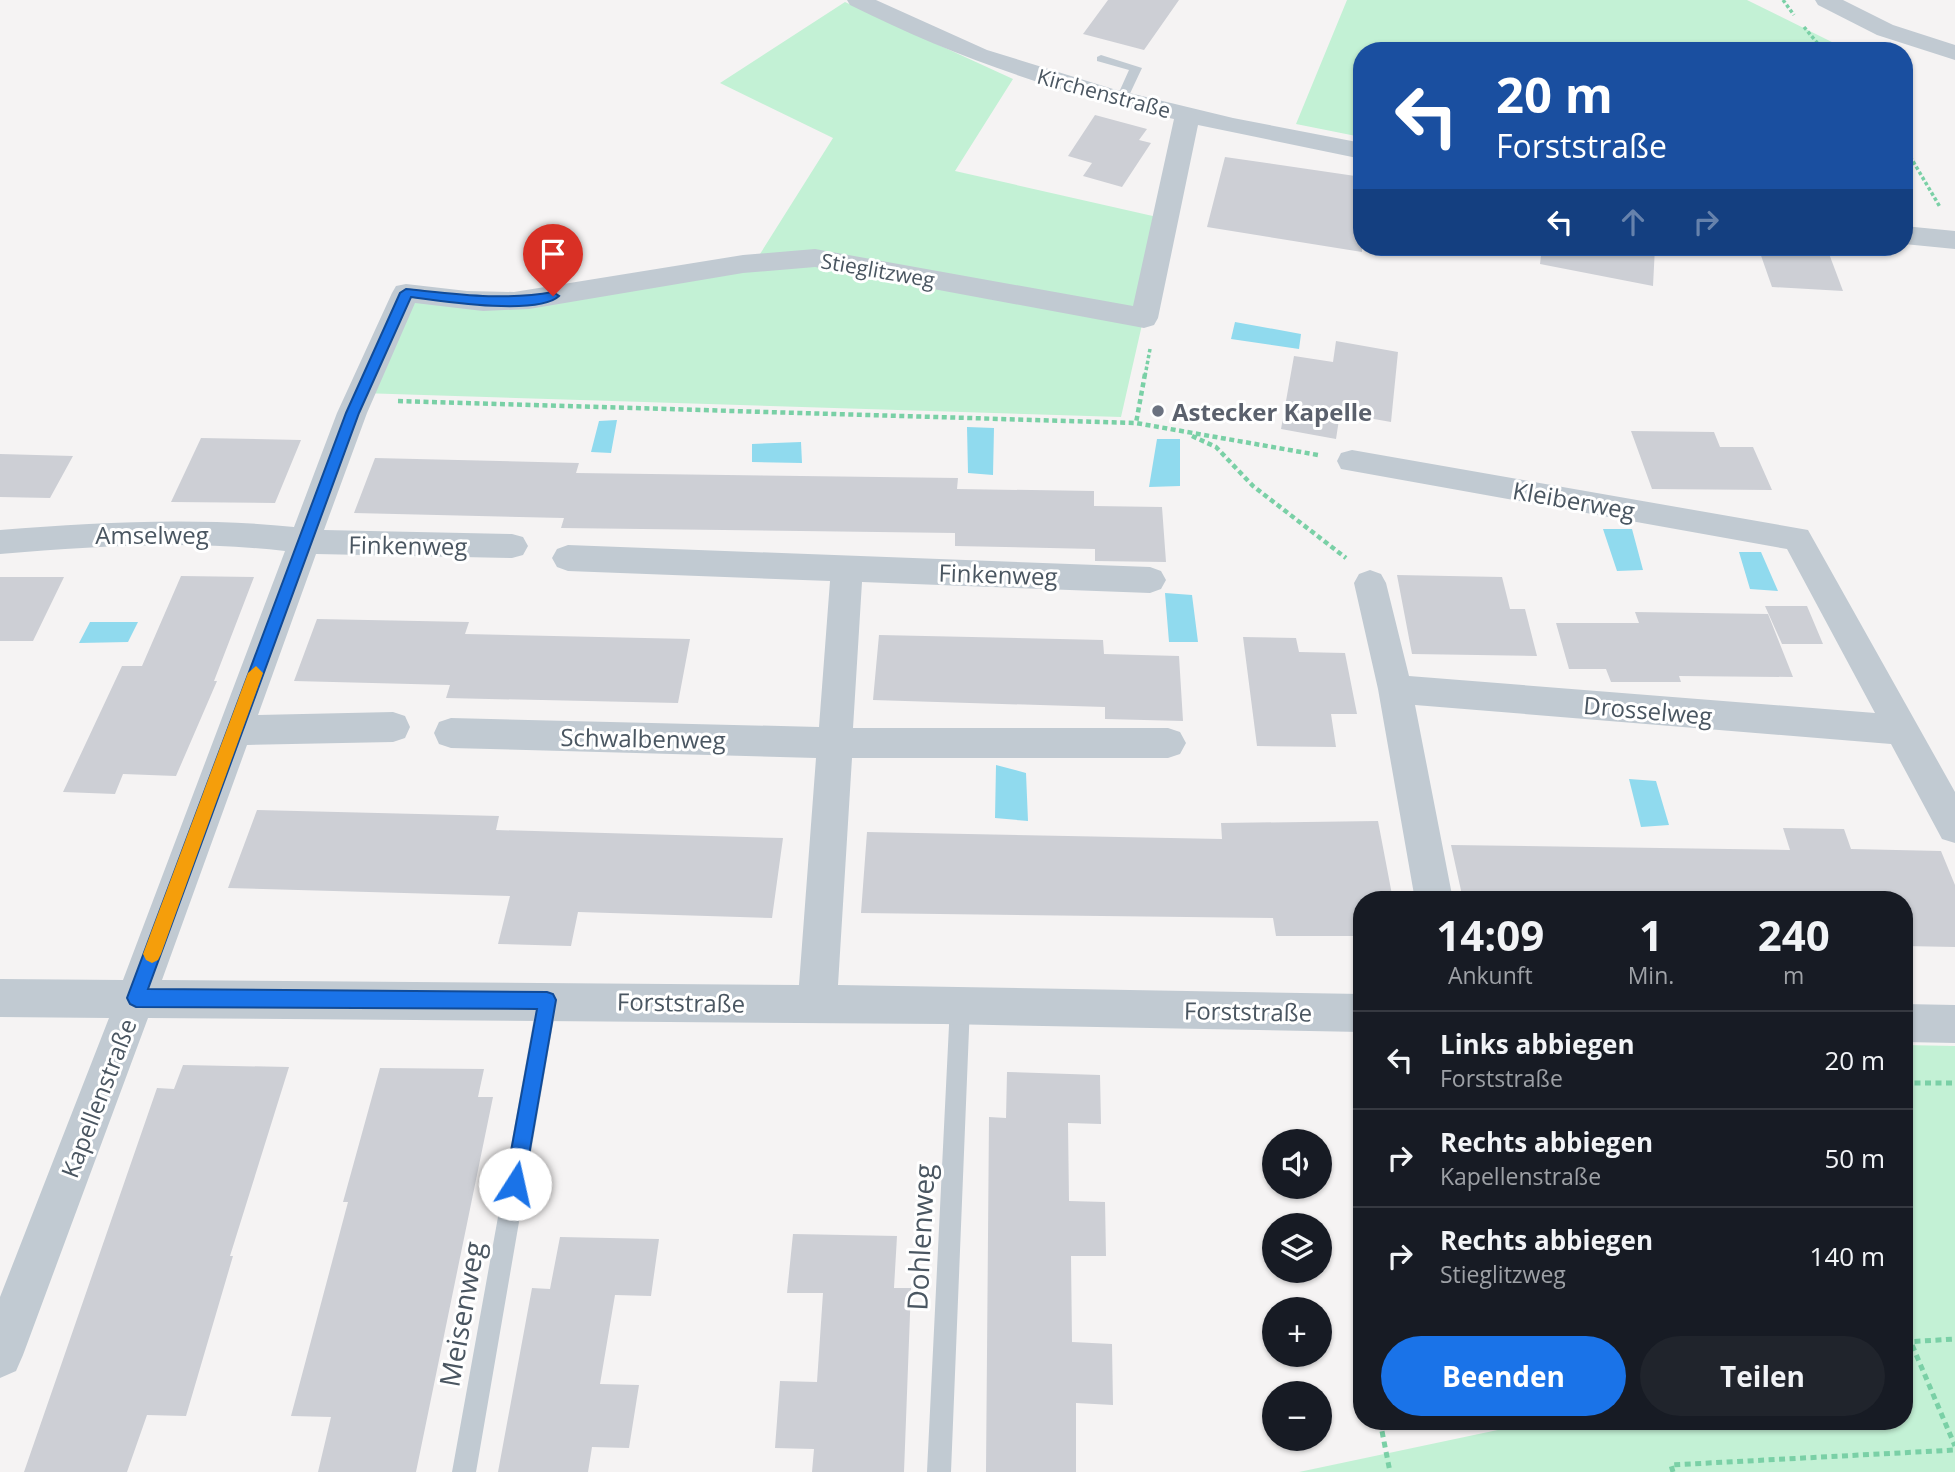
<!DOCTYPE html>
<html lang="de">
<head>
<meta charset="utf-8">
<style>
  :root { --surface:#171b24; --page:#20242c; --text:#f1f3f6; --muted:#9ea1a6; --line:#363941; --accent:#1a73e8 }
  body { margin:0; font-family:"Open Sans",sans-serif; background:var(--page); color:var(--text); height:100vh; display:flex; flex-direction:column; font-size:26px; white-space:nowrap }
  * { box-sizing:border-box; margin:0 }
  p { font-size:23px; color:var(--muted) }
  .icon { flex:none; width:38px; height:38px; fill:none; stroke:currentColor; stroke-width:2; stroke-linecap:round; stroke-linejoin:round }
  .map { position:relative; flex:1; overflow:hidden }
  .side { position:absolute; left:1353px; top:891px; width:560px; height:539px; display:flex; flex-direction:column; background:var(--surface); border-radius:28px; box-shadow:0 2px 5px #0004 }
  .side>* { flex:none }
  .top-card { position:absolute; left:1353px; top:42px; width:560px; height:214px; border-radius:28px; box-shadow:0 2px 5px #0004; background:#1a4fa0; color:#fff; overflow:hidden }
  .buttons { position:absolute; left:1262px; top:1129px; display:grid; gap:14px }
  .buttons a { display:grid; place-items:center; width:70px; height:70px; border-radius:50%; background:var(--surface); box-shadow:0 2px 5px #0004; font-size:35px }
  .pin { position:absolute; display:grid; place-items:center; width:60px; height:60px; color:#fff; margin:-72px -30px; border-radius:50% 50% 50% 0; rotate:-45deg; box-shadow:0 0 7px #0007 }
  .pin .icon { rotate:45deg }
  .me { position:absolute; width:77px; margin:-38px; rotate:10deg; stroke-linejoin:round; filter:drop-shadow(0 0 5px #0008) }
  .turn { display:flex; align-items:center; gap:24px; height:147px; padding:0 28px; font-size:32px }
  .turn .icon { width:91px; height:91px; stroke-width:2.5 }
  .turn b { display:block; font-size:49px; line-height:60px }
  .lanes { display:flex; align-items:center; height:66px; padding:0 28px; background:#0003; justify-content:center; gap:35px; direction:ltr }
  .lanes .off { opacity:.35 }
  .eta { display:flex; justify-content:space-evenly; align-items:center; height:119px; text-align:center }
  .eta b { font-size:42px; font-weight:700; line-height:49px }
  .primary-button { display:flex; gap:14px; margin-top:auto; padding:14px 28px }
  .primary-button a { flex:1; height:80px; border-radius:42px; background:var(--accent); color:#fff; font-size:28px; font-weight:700; line-height:80px; text-align:center }
  .primary-button a+a { background:var(--page); color:var(--text) }
  ul { padding:0; list-style:none }
  li { display:flex; align-items:center; gap:21px; height:98px; padding:0 28px; border-top:2px solid var(--line) }
  li div { flex:1 }
  li b { display:block; font-size:26px }
  li em { font-style:normal }
  .map>svg:first-child { display:block }
  .green { fill:#c3f1d5 }
  .water { fill:#90daee }
  .building { fill:#cdcfd5 }
  .lines { fill:none; stroke-linecap:round; stroke-linejoin:round }
  .path-far2 { stroke:#7ad0a6; stroke-width:3.5; stroke-dasharray:3.5 2.5; stroke-linecap:butt }
  .path-far1 { stroke:#7ad0a6; stroke-width:4.5; stroke-dasharray:5 3.5; stroke-linecap:butt }
  .path { stroke:#7ad0a6; stroke-width:5; stroke-dasharray:6 4.5; stroke-linecap:butt }
  .lane { fill:#c1cad2; fill-rule:evenodd }
  .street { fill:#c1cad2; fill-rule:evenodd }
  .route { fill:#1a73e8; stroke:#114b97; stroke-width:2 }
  .slow { fill:#f59e0b }
  .worship-dot { fill:#6b7280; stroke:#fff; stroke-width:2.5 }
  .labels { text-anchor:middle; dominant-baseline:central; stroke-width:6; stroke-linejoin:round; paint-order:stroke }
  .far-street-label { font-size:21px; fill:#4a5661; stroke:#fff }
  .worship-label { font-size:24px; font-weight:bold; fill:#5b616d; stroke:#fff; text-anchor:start }
  .street-label { font-size:24px; fill:#4a5661; stroke:#fff }
  .near-street-label { font-size:28px; fill:#4a5661; stroke:#fff }
</style>
</head>
<body>
<div class="map">
<svg width="1955" height="1472" viewBox="0 0 1955 1472">
  <rect width="100%" height="100%" fill="#f5f3f3"/>
  <path class="green" d="M 1347,0 L 1747,0 L 1850,51 L 1362,51 L 1361,137 L 1296,124 Z
    M 845,2 L 1013,79 L 955,171 L 1166,219 L 1121,417 L 361,393 L 406,293 L 482,302 L 755,262 L 833,138 L 720,83 Z
    M 1904,1045 L 1955,1046 L 1955,1472 L 1299,1472 L 1540,1421 L 1904,1421 Z"/>
  <path class="water" d="M 1235,322 L 1301,334 L 1299,349 L 1231,339 Z
    M 617,420 L 611,453 L 591,452 L 599,421 Z
    M 967,427 L 994,428 L 993,475 L 968,473 Z
    M 1157,439 L 1180,439 L 1180,486 L 1149,487 Z
    M 801,442 L 802,463 L 752,462 L 752,444 Z
    M 1603,529 L 1632,529 L 1643,570 L 1617,571 Z
    M 1739,552 L 1761,552 L 1778,591 L 1750,589 Z
    M 1165,593 L 1192,595 L 1198,642 L 1169,642 Z
    M 90,622 L 138,622 L 128,642 L 79,643 Z
    M 996,765 L 1026,773 L 1028,821 L 995,818 Z
    M 1629,779 L 1656,781 L 1669,825 L 1641,827 Z"/>
  <path class="building" d="M 1108,0 L 1179,0 L 1144,50 L 1083,34 Z
    M 1095,115 L 1147,129 L 1139,140 L 1151,143 L 1122,187 L 1083,176 L 1092,163 L 1068,156 Z
    M 1225,157 L 1362,177 L 1362,252 L 1207,227 Z
    M 1542,247 L 1655,247 L 1653,286 L 1540,264 Z
    M 1758,247 L 1828,251 L 1843,291 L 1772,287 Z
    M 1336,341 L 1398,352 L 1391,422 L 1340,413 L 1336,439 L 1281,429 L 1294,356 L 1333,362 Z
    M 1631,431 L 1714,432 L 1720,447 L 1753,447 L 1772,490 L 1652,489 Z
    M 201,438 L 301,440 L 275,503 L 171,502 Z
    M 0,454 L 73,456 L 50,498 L 0,497 Z
    M 375,458 L 579,463 L 576,473 L 958,478 L 957,489 L 1094,491 L 1094,506 L 1162,507 L 1166,562 L 1095,561 L 1095,549 L 955,546 L 955,533 L 561,528 L 564,518 L 354,513 Z
    M 1397,575 L 1502,577 L 1510,609 L 1525,609 L 1537,656 L 1412,654 Z
    M 181,576 L 254,577 L 214,681 L 217,681 L 176,776 L 123,774 L 115,794 L 63,792 L 122,666 L 142,666 Z
    M 0,577 L 64,577 L 33,641 L 0,641 Z
    M 1765,606 L 1807,606 L 1823,644 L 1782,644 Z
    M 1635,612 L 1768,614 L 1793,677 L 1679,676 L 1681,682 L 1611,682 L 1606,669 L 1569,669 L 1556,623 L 1639,623 Z
    M 317,619 L 469,622 L 465,634 L 690,639 L 678,703 L 446,698 L 450,685 L 294,681 Z
    M 879,635 L 1103,640 L 1104,654 L 1179,656 L 1183,721 L 1105,719 L 1105,707 L 873,700 Z
    M 1243,637 L 1296,638 L 1299,652 L 1345,653 L 1357,714 L 1331,714 L 1336,747 L 1257,746 Z
    M 257,810 L 499,816 L 496,830 L 783,838 L 772,918 L 578,912 L 571,946 L 498,944 L 510,896 L 228,888 Z
    M 1378,821 L 1393,900 L 1362,900 L 1362,936 L 1276,936 L 1273,918 L 861,913 L 867,832 L 1222,839 L 1221,823 Z
    M 1783,828 L 1844,829 L 1851,849 L 1941,851 L 1955,885 L 1955,947 L 1904,946 L 1904,900 L 1488,900 L 1487,895 L 1462,895 L 1451,845 L 1790,850 Z
    M 183,1065 L 289,1067 L 230,1256 L 233,1256 L 186,1416 L 147,1415 L 127,1472 L 24,1472 L 157,1088 L 174,1089 Z
    M 380,1068 L 484,1069 L 478,1097 L 493,1097 L 416,1472 L 318,1472 L 331,1417 L 291,1416 L 348,1202 L 343,1202 Z
    M 1007,1072 L 1100,1075 L 1101,1124 L 1068,1123 L 1069,1201 L 1105,1202 L 1106,1256 L 1071,1256 L 1072,1342 L 1112,1344 L 1113,1405 L 1076,1403 L 1076,1472 L 986,1472 L 989,1117 L 1006,1118 Z
    M 793,1234 L 897,1236 L 894,1288 L 911,1288 L 904,1472 L 812,1472 L 814,1449 L 775,1448 L 780,1381 L 817,1382 L 823,1293 L 787,1293 Z
    M 560,1237 L 659,1239 L 651,1296 L 615,1295 L 600,1384 L 639,1385 L 629,1448 L 592,1447 L 588,1472 L 498,1472 L 532,1288 L 550,1289 Z"/>
  <g class="lines">
    <path class="path-far2" d="M 1783,0 L 1794,15
      M 1804,27 L 1824,51
      M 1904,146 L 1940,207
      M 1145,376 L 1150,349"/>
    <path class="path-far1" d="M 1145,374 L 1136,423 L 1318,455
      M 398,401 L 1136,423
      M 1192,436 L 1216,447 L 1253,486 L 1346,558"/>
    <path class="path" d="M 1904,1083 L 1955,1083
      M 1904,1326 L 1955,1446
      M 1904,1342 L 1955,1339
      M 1380,1421 L 1390,1472
      M 1673,1472 L 1671,1465 L 1955,1450"/>
    <path class="lane" d="M 1101,55 L 1142,68 L 1126,102 L 1116,99 L 1129,70 L 1097,61 L 1097,57 Z
      M 547,991 L 554,994 L 557,1001 L 476,1472 L 452,1472 L 537,1001 L 540,994 Z
      M 960,995 L 967,998 L 970,1005 L 951,1472 L 927,1472 L 950,1005 L 953,998 Z"/>
    <path class="street" d="M 847,0 L 876,0 L 987,50 L 1113,89 L 1233,118 L 1362,143 L 1362,159 L 1198,125 L 1158,318 L 1154,325 L 1144,328 L 815,267 L 743,273 L 529,309 L 483,311 L 415,303 L 367,413 L 324,530 L 512,534 L 523,537 L 528,546 L 523,555 L 512,558 L 316,554 L 258,715 L 393,712 L 405,716 L 410,727 L 405,738 L 393,742 L 247,745 L 162,980 L 799,985 L 816,758 L 451,748 L 439,744 L 434,733 L 439,722 L 451,718 L 819,727 L 830,581 L 568,571 L 557,567 L 552,558 L 557,549 L 568,545 L 1150,567 L 1161,571 L 1166,580 L 1161,589 L 1150,593 L 862,582 L 853,728 L 1168,728 L 1180,732 L 1186,743 L 1180,754 L 1168,758 L 852,758 L 838,985 L 1362,994 L 1362,1032 L 943,1024 L 148,1018 L 23,1355 L 16,1371 L 0,1378 L 0,1297 L 109,1018 L 0,1017 L 0,979 L 123,980 L 285,551 C 190,540 95,546 0,554 L 0,530 C 98,522 196,517 294,527 L 337,413 L 392,293 L 396,286 L 406,284 L 467,291 L 514,292 L 743,255 L 815,249 L 1133,306 L 1174,119 C 1061,94 954,57 850,5 Z
      M 1815,0 L 1843,0 L 1893,25 L 1955,45 L 1955,60 L 1877,35 L 1818,5 Z
      M 1904,226 L 1955,231 L 1955,249 L 1904,244 Z
      M 1352,450 L 1808,530 L 1955,792 L 1955,843 L 1942,839 L 1891,744 L 1415,705 L 1453,900 L 1415,900 L 1378,689 L 1354,583 L 1359,574 L 1370,570 L 1381,574 L 1386,583 L 1409,676 L 1875,713 L 1787,549 L 1341,469 L 1337,461 L 1341,453 Z
      M 1904,1004 L 1955,1005 L 1955,1043 L 1904,1042 Z"/>
  </g>
  <path class="route" d="M 406,289 C 456,294 503,301 553,292 L 559,296 C 538,316 440,301 411,297 L 359,413 L 148,989 L 547,992 L 553,994 L 556,1000 L 524,1184 L 522,1191 L 515,1194 L 508,1191 L 505,1184 L 537,1009 L 136,1007 L 130,1004 L 127,998 L 346,413 L 400,293 Z"/>
  <path class="slow" d="M 256,666 L 263,673 L 161,954 L 158,960 L 152,963 L 146,960 L 143,954 L 248,673 Z"/>
  <circle class="worship-dot" cx="1158" cy="411" r="7"/>
  <g class="labels">
    <g class="far-street-label">
      <text transform="translate(1104 93) rotate(15)">Kirchenstraße</text>
      <text transform="translate(878 270) rotate(10)">Stieglitzweg</text>
    </g>
    <g class="worship-label">
      <text x="1172" y="411">Astecker Kapelle</text>
    </g>
    <g class="street-label">
      <text transform="translate(1574 500) rotate(10)">Kleiberweg</text>
      <text x="152" y="534">Amselweg</text>
      <text transform="translate(408 545) rotate(1)">Finkenweg</text>
      <text transform="translate(998 574) rotate(2)">Finkenweg</text>
      <text transform="translate(1648 710) rotate(5)">Drosselweg</text>
      <text transform="translate(643 738) rotate(1)">Schwalbenweg</text>
      <text transform="translate(681 1002) rotate(1)">Forststraße</text>
      <text transform="translate(1248 1011) rotate(1)">Forststraße</text>
      <text transform="translate(98 1098) rotate(-69)">Kapellenstraße</text>
    </g>
    <g class="near-street-label">
      <text transform="translate(920 1237) rotate(-87)">Dohlenweg</text>
      <text transform="translate(461 1314) rotate(-80)">Meisenweg</text>
    </g>
  </g>
</svg>
<div class="buttons">
<a><svg class="icon" aria-label="sound" viewBox="0 0 24 24"><path d="M4 9h4l5-4v14l-5-4H4zM17 9q2 3 0 6"/></svg></a>
<a><svg class="icon" aria-label="layers" viewBox="0 0 24 24"><path d="M12 4l9 5-9 5-9-5zM3 14l9 5 9-5"/></svg></a>
<a>+</a>
<a>−</a>
</div>
<div class="pin" style="left:553px;top:296px;background:#d93025"><svg class="icon" aria-label="arrive" viewBox="0 0 24 24"><path d="M6 21V4h12l-3 4 3 4H6"/></svg></div>
<svg class="me" style="left:515px;top:1184px" viewBox="-20 -20 40 40"><circle r="19" fill="#fff"/><path d="M0-13L10 11 0 6-10 11z" fill="#1a73e8"/></svg>
<div class="top-card">
<div class="turn"><svg class="icon" aria-label="left" viewBox="0 0 24 24"><path d="M17 20v-9H6M10 6l-5 5 5 5"/></svg><div><b>20 m</b>Forststraße</div></div>
<div class="lanes"><svg class="icon" aria-label="left" viewBox="0 0 24 24"><path d="M17 20v-9H6M10 6l-5 5 5 5"/></svg><svg class="icon off" aria-label="ahead" viewBox="0 0 24 24"><path d="M12 20V5M6 11l6-6 6 6"/></svg><svg class="icon off" aria-label="right" viewBox="0 0 24 24"><path d="M7 20v-9h11M14 6l5 5-5 5"/></svg></div>
</div>
<section class="side">
<div class="eta">
<div><b>14:09</b><p>Ankunft</p></div>
<div><b>1</b><p>Min.</p></div>
<div><b>240</b><p>m</p></div>
</div>
<ul>
<li><svg class="icon" aria-label="left" viewBox="0 0 24 24"><path d="M17 20v-9H6M10 6l-5 5 5 5"/></svg><div><b>Links abbiegen</b><p>Forststraße</p></div><em>20 m</em></li>
<li><svg class="icon" aria-label="right" viewBox="0 0 24 24"><path d="M7 20v-9h11M14 6l5 5-5 5"/></svg><div><b>Rechts abbiegen</b><p>Kapellenstraße</p></div><em>50 m</em></li>
<li><svg class="icon" aria-label="right" viewBox="0 0 24 24"><path d="M7 20v-9h11M14 6l5 5-5 5"/></svg><div><b>Rechts abbiegen</b><p>Stieglitzweg</p></div><em>140 m</em></li>
</ul>
<div class="primary-button"><a>Beenden</a><a>Teilen</a></div>
</section>
</div>
</body>
</html>
